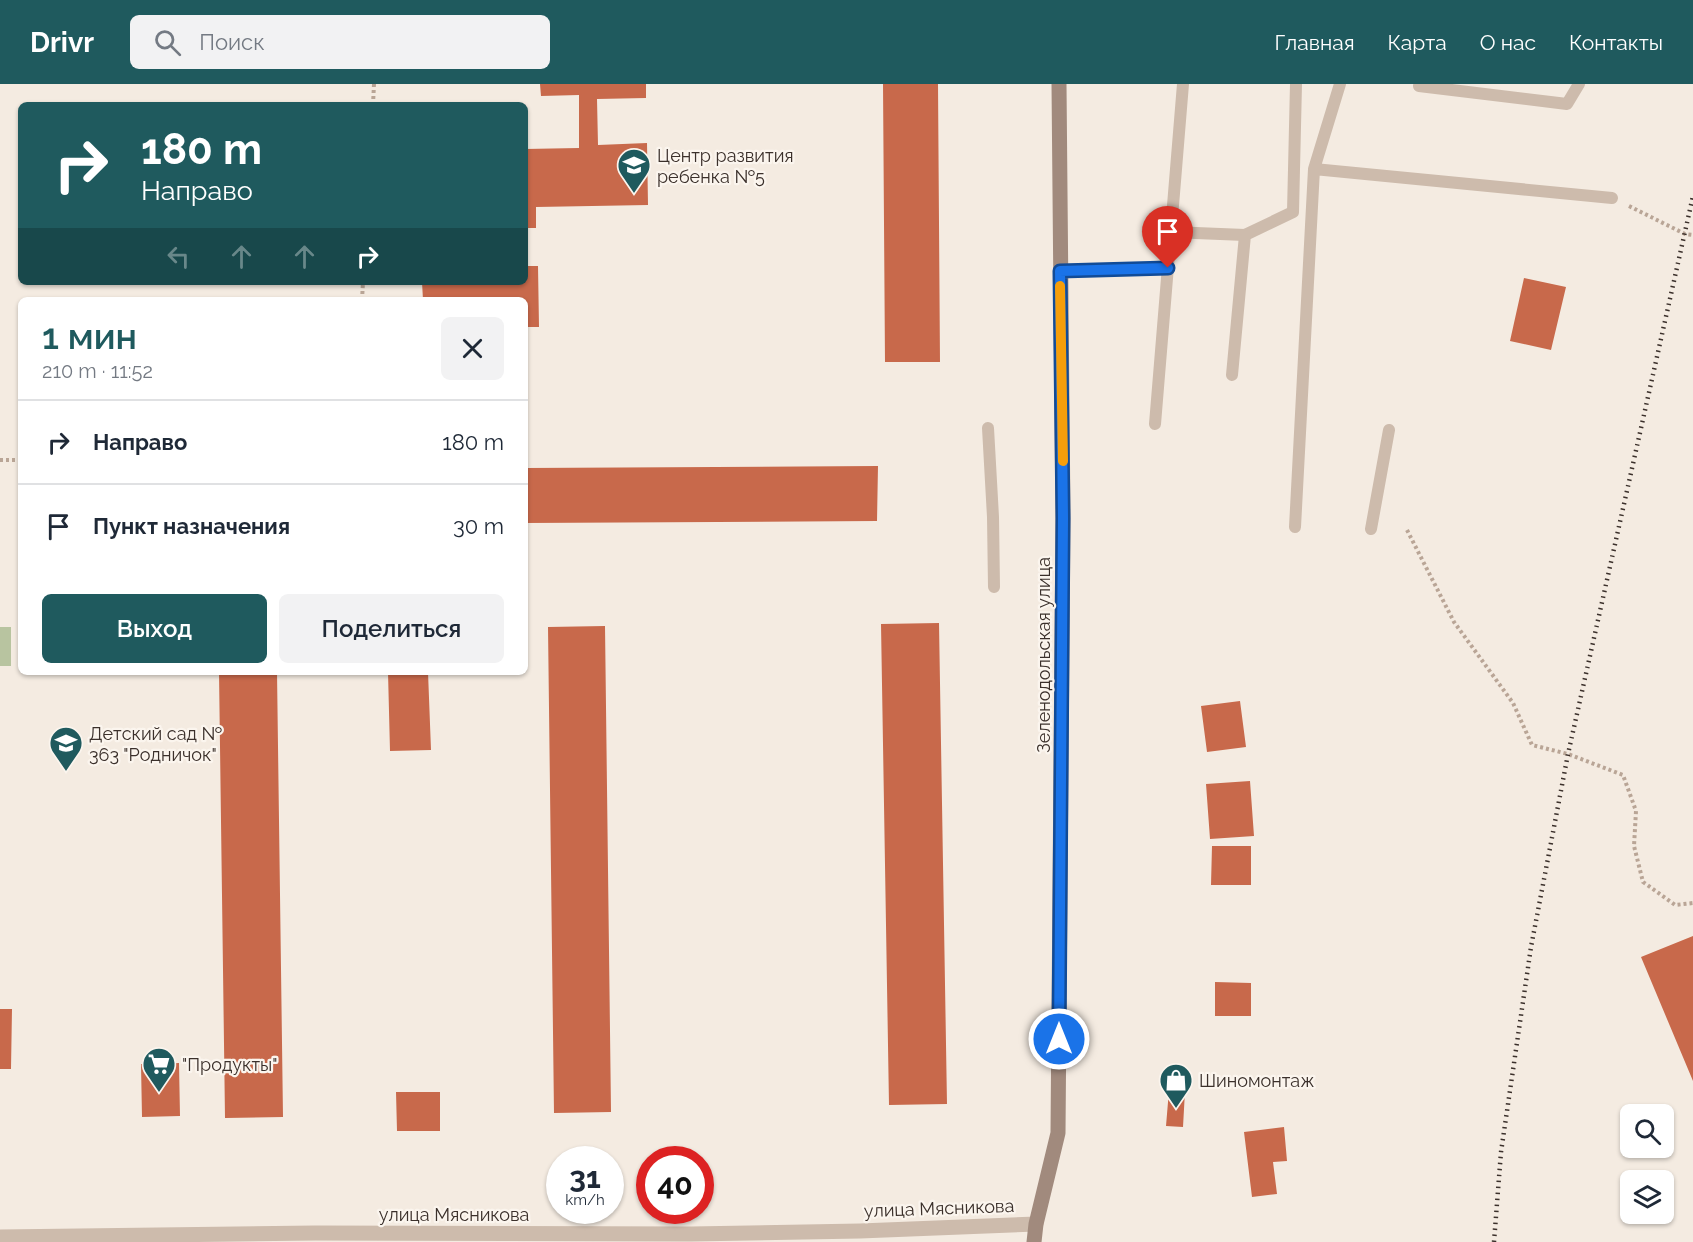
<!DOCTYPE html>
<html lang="ru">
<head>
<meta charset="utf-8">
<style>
  :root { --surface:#fff; --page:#f2f2f3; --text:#1f2937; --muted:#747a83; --line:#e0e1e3; --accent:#1f5a5e }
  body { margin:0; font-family:Raleway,sans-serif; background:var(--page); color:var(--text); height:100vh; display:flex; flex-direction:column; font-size:22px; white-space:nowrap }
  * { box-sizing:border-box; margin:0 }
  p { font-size:20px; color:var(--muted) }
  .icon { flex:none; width:33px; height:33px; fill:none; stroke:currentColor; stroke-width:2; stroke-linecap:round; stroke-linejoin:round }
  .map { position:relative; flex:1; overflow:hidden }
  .drawer { position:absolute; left:18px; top:213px; width:510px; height:378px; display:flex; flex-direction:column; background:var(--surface); border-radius:9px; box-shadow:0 2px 4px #0004 }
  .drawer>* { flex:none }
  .hud { position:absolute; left:18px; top:18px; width:510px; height:183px; border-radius:9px; box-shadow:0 2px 4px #0004; background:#1f5a5e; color:#fff; overflow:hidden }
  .buttons { position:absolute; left:1620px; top:1020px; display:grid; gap:12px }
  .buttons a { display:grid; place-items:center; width:54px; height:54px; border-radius:9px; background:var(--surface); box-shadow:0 2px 4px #0004; font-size:30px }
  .speed { position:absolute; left:546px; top:1062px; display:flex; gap:12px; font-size:30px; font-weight:700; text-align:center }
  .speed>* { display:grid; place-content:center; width:78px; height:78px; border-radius:50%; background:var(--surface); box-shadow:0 2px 4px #0004; line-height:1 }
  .speed small { font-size:15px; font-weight:400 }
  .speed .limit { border:9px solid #d22; background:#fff; color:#111 }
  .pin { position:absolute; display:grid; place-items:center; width:51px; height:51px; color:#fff; margin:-62px -26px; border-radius:50% 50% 50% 0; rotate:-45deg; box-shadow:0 0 6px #0007 }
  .pin .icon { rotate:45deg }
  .me { position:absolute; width:66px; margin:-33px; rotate:0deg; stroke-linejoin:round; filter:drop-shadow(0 0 4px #0008) }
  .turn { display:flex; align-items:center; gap:21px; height:126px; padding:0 24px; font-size:27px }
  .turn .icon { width:78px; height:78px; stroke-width:2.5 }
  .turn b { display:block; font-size:42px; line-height:51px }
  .lanes { display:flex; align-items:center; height:57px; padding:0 24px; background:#0003; justify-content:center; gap:30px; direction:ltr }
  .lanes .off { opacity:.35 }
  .round { display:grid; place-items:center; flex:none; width:63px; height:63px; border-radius:9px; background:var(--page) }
  .overview { display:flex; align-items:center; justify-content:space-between; height:102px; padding:0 24px }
  h1 { font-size:36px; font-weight:600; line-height:45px; color:var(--accent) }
  .primary-button { display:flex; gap:12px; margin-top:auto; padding:12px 24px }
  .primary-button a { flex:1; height:69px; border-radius:9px; background:var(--accent); color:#fff; font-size:24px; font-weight:600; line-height:69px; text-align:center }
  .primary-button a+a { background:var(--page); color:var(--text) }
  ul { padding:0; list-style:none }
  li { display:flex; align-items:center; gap:18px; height:84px; padding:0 24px; border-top:2px solid var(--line) }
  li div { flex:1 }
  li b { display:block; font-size:22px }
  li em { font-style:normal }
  header { display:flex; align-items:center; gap:36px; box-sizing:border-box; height:84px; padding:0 30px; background:var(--accent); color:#fff }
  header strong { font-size:28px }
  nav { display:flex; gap:33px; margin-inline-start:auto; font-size:21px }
  .search { width:420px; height:54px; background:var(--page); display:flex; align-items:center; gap:15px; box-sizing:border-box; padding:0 21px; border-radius:9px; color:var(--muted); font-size:22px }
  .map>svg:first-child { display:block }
  .green { fill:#b8c4a0 }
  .building { fill:#c8694b }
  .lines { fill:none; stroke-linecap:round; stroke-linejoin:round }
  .path { stroke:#b9a596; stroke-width:4; stroke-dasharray:3 3; stroke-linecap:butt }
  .lane { stroke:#cdbbac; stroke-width:12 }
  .street { stroke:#cdbbac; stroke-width:15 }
  .secondary { stroke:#a18a7d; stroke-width:15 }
  .rail { stroke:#3b302b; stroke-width:4.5; stroke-dasharray:1.5 4.5; stroke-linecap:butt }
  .route-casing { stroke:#114b97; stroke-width:15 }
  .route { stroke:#1a73e8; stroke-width:10 }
  .slow { stroke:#f59e0b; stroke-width:10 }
  .labels { text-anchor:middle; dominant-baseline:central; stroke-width:4.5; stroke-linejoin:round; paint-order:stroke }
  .poi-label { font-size:18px; fill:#3b302b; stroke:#fbf5ee; text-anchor:start }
  .street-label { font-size:18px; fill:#3b302b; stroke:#fbf5ee }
</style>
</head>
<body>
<header>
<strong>Drivr</strong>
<div class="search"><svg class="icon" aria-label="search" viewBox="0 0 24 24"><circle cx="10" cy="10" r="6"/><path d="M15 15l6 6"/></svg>Поиск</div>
<nav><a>Главная</a><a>Карта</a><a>О нас</a><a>Контакты</a></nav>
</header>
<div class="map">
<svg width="1693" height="1158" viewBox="0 0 1693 1158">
  <rect width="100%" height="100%" fill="#f4ebe1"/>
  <path class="green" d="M 0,543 L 11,543 L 11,582 L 0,582 Z"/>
  <path class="building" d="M 540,0 L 646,0 L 646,14 L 597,15 L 598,61 L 647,59 L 648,121 L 536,123 L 536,144 L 525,144 L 525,65 L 579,64 L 579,11 L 541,12 Z
    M 883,0 L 938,0 L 940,278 L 885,278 Z
    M 525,182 L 538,182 L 539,243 L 525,243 L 525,216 L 423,216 L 422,198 L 525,198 Z
    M 1524,194 L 1566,203 L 1551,266 L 1510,257 Z
    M 878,382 L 877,437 L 525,439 L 525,384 Z
    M 939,539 L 947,1020 L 889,1021 L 881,540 Z
    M 605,542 L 611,1028 L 554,1029 L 548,543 Z
    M 219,588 L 277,588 L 283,1033 L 225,1034 Z
    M 388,588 L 428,588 L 431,666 L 390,667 Z
    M 1240,617 L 1246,663 L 1207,668 L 1201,622 Z
    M 1250,697 L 1254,752 L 1210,755 L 1206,700 Z
    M 1212,762 L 1251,762 L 1251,801 L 1211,801 Z
    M 1693,852 L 1693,997 L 1641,873 Z
    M 1215,898 L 1251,899 L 1251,932 L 1215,932 Z
    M 0,925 L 12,925 L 11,985 L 0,985 Z
    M 179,979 L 180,1032 L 142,1033 L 141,980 Z
    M 1169,1006 L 1185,1007 L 1183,1043 L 1166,1042 Z
    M 396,1008 L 440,1008 L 440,1047 L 397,1047 Z
    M 1284,1043 L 1287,1077 L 1273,1078 L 1277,1110 L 1252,1113 L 1244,1048 Z"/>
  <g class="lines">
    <path class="path" d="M 373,21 L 374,0
      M 1629,122 L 1685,150 L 1693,151
      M 362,216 L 363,198
      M 0,376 L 21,376
      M 1407,446 L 1454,538 L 1513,619 L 1532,661 L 1568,670 L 1623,691 L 1636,727 L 1634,762 L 1643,798 L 1675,821 L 1693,819"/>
    <path class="lane" d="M 1419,2 L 1567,20 L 1579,0
      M 1314,85 L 1340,0
      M 1171,148 L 1245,151
      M 1060,187 L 1168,184
      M 1232,291 L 1245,151 L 1293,128 L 1296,0
      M 1155,340 L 1183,0
      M 988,344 L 993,433 L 994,503
      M 1295,443 L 1314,85 L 1612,114
      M 1371,445 L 1389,346"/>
    <path class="street" d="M 0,1153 L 315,1149 L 691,1150 L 860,1147 L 1036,1140"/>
    <path class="secondary" d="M 1034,1158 L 1036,1140 L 1058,1049 L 1063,433 L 1059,0"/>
    <path class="rail" d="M 1494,1158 L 1501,1068 L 1531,863 L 1568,670 L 1693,112"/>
  </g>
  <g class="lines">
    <defs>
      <path id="route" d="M 1059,955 L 1063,434 L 1060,187 L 1168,184"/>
    </defs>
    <use href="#route" class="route-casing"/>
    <use href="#route" class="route"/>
    <path class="slow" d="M 1060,202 L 1063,377"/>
  </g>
  <defs>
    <symbol id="school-pin" viewBox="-11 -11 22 30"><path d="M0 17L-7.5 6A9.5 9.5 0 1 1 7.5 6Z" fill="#1f5a5e" stroke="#fbf5ee"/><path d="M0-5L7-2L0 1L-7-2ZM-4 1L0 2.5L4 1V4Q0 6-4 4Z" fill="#fff"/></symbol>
    <symbol id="supermarket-pin" viewBox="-11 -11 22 30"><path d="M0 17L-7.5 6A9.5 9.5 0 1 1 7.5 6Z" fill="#1f5a5e" stroke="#fbf5ee"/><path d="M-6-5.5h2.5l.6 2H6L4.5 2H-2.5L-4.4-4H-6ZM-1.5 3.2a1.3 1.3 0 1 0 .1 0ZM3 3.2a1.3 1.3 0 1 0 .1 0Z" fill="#fff"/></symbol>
    <symbol id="shop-pin" viewBox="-11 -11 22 30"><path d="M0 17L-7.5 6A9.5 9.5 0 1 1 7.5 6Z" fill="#1f5a5e" stroke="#fbf5ee"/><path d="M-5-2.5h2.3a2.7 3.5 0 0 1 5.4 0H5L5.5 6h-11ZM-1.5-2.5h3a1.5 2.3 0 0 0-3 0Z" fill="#fff"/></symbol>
  </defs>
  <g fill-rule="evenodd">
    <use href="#school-pin" x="615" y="62" width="38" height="52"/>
    <use href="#school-pin" x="47" y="640" width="38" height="52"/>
    <use href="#supermarket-pin" x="140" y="961" width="38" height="52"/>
    <use href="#shop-pin" x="1157" y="977" width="38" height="52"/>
  </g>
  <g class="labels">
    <g class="poi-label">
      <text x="657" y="71">Центр развития<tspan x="657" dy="21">ребенка №5</tspan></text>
      <text x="89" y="649">Детский сад №<tspan x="89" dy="21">363 "Родничок"</tspan></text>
      <text x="182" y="980">"Продукты"</text>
      <text x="1199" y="996">Шиномонтаж</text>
    </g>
    <g class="street-label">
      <text transform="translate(1043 571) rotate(-90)">Зеленодольская улица</text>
      <text transform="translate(939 1124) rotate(-2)">улица Мясникова</text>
      <text x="454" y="1130">улица Мясникова</text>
    </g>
  </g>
</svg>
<div class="buttons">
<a><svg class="icon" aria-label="search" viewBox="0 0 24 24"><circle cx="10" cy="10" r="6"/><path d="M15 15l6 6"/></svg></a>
<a><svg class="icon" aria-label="layers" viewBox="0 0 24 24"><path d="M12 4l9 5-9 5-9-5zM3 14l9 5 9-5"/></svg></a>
</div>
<div class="speed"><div>31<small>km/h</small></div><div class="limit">40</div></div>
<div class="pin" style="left:1168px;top:184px;background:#d93025"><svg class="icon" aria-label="arrive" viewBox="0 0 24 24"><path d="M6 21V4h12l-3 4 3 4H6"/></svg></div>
<svg class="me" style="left:1059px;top:955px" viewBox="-20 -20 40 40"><circle r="17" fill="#1a73e8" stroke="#fff" stroke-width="3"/><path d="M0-11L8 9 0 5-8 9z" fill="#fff"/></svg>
<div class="hud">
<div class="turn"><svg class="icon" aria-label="right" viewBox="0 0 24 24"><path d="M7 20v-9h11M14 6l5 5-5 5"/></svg><div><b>180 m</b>Направо</div></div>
<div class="lanes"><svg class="icon off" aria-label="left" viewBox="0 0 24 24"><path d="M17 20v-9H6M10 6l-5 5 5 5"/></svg><svg class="icon off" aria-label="ahead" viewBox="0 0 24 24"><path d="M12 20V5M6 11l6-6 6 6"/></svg><svg class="icon off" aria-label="ahead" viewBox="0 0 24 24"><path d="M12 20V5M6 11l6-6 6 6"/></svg><svg class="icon" aria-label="right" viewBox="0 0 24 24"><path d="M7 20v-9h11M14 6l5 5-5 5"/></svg></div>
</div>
<section class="drawer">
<div class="overview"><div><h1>1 мин</h1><p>210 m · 11:52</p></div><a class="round"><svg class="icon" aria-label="close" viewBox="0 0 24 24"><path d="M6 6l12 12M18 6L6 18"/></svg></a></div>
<ul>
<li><svg class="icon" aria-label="right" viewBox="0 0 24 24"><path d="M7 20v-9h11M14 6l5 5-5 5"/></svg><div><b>Направо</b></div><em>180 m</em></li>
<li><svg class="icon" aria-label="arrive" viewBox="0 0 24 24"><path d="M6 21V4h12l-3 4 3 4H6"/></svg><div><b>Пункт назначения</b></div><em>30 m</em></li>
</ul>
<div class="primary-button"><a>Выход</a><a>Поделиться</a></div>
</section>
</div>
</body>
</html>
